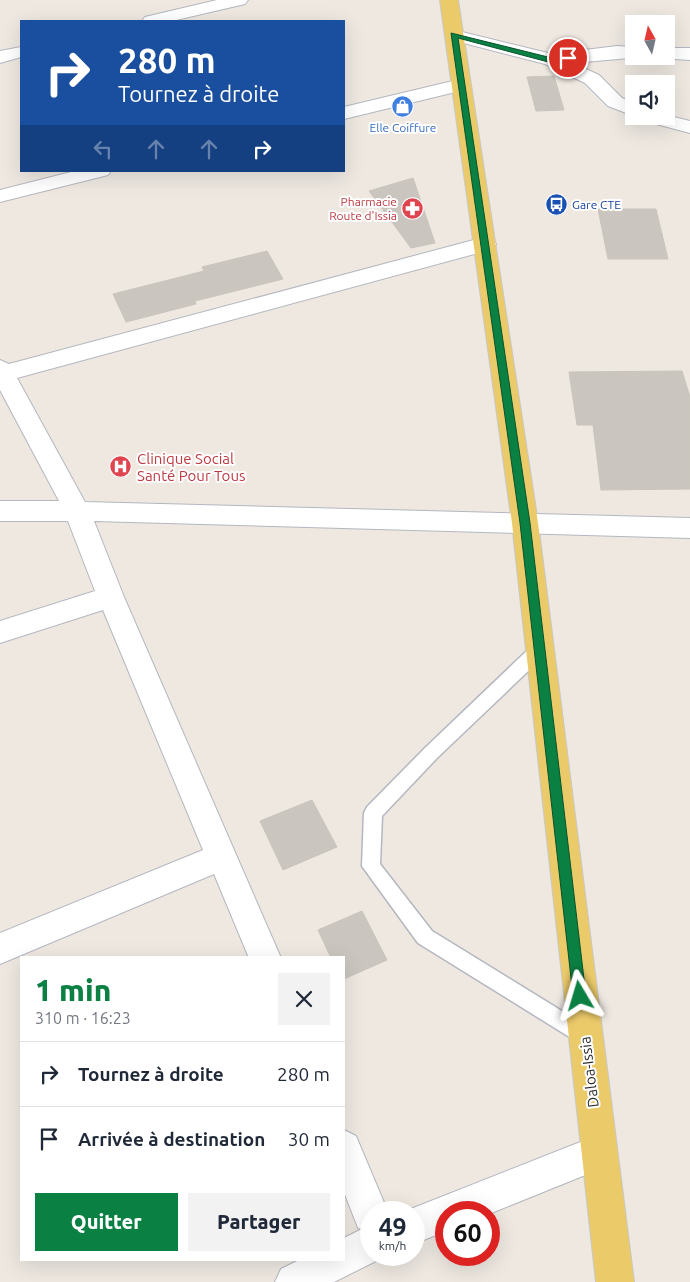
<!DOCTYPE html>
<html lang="fr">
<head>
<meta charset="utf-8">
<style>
  :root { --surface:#fff; --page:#f2f2f3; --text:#1f2937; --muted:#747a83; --line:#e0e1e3; --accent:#0b8043 }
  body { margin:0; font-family:Ubuntu,sans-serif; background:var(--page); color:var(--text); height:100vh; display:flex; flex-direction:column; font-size:19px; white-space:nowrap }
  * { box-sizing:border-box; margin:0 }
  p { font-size:16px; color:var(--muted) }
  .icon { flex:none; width:28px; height:28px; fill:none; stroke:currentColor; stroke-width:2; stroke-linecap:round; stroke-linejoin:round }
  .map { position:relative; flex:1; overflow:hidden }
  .drawer { position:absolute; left:20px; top:956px; width:325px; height:305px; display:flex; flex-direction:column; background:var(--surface); border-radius:0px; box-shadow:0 5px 20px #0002 }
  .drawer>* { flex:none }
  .guide { position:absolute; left:20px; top:20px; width:325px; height:152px; border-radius:0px; box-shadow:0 5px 20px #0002; background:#1a4fa0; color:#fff; overflow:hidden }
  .needle { width:32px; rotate:352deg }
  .tools { position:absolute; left:625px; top:15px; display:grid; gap:10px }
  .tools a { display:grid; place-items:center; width:50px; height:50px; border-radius:0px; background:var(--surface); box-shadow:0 5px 20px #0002; font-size:25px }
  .speed { position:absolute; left:360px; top:1201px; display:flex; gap:10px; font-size:25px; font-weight:700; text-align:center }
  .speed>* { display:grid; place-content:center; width:65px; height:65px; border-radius:50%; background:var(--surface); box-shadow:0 5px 20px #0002; line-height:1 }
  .speed small { font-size:12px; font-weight:400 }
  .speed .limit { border:8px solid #d22; background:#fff; color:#111 }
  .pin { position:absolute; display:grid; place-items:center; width:42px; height:42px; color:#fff; margin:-21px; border:2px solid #fff; border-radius:50%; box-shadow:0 1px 5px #0007 }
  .me { position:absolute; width:55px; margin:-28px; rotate:353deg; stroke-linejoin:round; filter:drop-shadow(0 0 4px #0008) }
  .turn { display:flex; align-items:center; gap:18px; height:105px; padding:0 15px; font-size:22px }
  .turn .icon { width:65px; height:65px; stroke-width:2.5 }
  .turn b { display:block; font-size:35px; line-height:42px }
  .lanes { display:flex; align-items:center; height:48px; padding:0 15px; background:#0003; justify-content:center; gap:25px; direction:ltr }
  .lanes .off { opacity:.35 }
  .round { display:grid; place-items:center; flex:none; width:52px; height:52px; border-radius:0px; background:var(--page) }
  .overview { display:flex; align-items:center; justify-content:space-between; height:85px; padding:0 15px }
  h1 { font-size:30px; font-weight:800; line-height:38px; color:var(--accent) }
  .primary-button { display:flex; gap:10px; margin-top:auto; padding:10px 15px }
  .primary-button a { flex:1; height:58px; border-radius:0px; background:var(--accent); color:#fff; font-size:20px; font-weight:800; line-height:58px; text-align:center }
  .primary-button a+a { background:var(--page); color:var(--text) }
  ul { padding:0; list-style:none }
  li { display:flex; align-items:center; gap:15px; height:65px; padding:0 15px; border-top:1px solid var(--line) }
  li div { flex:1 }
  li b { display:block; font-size:19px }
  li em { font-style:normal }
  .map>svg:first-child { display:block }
  .building { fill:#cac6bf; stroke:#cac4ba }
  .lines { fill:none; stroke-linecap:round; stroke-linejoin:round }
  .lane-casing { stroke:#b4b7c0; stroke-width:3 }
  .street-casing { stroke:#b4b7c0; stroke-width:2 }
  .primary-casing { stroke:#c8c8c8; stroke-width:2 }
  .lane { fill:#fff; fill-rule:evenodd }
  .street { fill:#fff; fill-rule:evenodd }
  .primary { fill:#ebca69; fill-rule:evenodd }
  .route { fill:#0b8043; stroke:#07532c }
  .labels { text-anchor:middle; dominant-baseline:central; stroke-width:4; stroke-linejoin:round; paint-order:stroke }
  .far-shop-label { font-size:12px; fill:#366cbe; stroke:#fff }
  .far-health-label { font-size:12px; fill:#be3a42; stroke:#fff; text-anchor:end }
  .far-transit-label { font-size:12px; fill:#164399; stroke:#fff; text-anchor:start }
  .health-label { font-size:15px; fill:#be3a42; stroke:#fff; text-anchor:start }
  .street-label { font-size:15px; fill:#2d2d2d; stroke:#fff }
</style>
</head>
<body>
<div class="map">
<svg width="690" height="1282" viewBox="0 0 690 1282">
  <rect width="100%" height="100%" fill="#eee8e1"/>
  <path class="building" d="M 554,76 L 564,110 L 536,111 L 527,77 Z
    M 413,178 L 435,243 L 411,248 L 369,191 Z
    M 598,209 L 656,209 L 668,259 L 608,259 Z
    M 267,251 L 283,279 L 195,301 L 196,304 L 126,322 L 113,294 L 204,271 L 202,267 Z
    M 682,371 L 690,397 L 690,489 L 601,490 L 593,425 L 577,425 L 569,372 Z
    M 312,800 L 337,847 L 283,870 L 260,821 Z
    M 362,911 L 387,960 L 344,979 L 344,958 L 331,958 L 318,930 Z"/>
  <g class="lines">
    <defs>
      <path id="lane" d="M 539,643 L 545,645 L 547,650 L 545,655 L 437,758 L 382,816 L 380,864 L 432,931 L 591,1029 L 594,1036 L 591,1043 L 584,1046 L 418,943 L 362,866 L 364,813 L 367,807 L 425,748 L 533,645 Z"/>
      <path id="street" d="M 217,0 L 248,0 L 245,4 L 172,21 L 142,21 L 145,17 Z
        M 454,30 L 552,54 L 617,46 L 634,47 L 634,56 L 641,57 L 573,63 L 599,75 L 622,98 L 634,103 L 634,116 L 608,106 L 585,83 L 545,64 L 448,39 L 445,35 L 448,31 Z
        M 21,47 L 21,57 L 0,63 L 0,51 Z
        M 666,48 L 690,48 L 690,60 L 659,58 L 658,56 L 666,56 Z
        M 461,79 L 468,81 L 470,85 L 468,89 L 344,119 L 344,107 Z
        M 666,115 L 690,121 L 690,133 L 641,120 L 638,116 Z
        M 75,171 L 111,171 L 108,175 L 0,202 L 0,190 Z
        M 485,237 L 493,239 L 496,244 L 493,249 L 17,378 L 85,502 L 690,518 L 690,538 L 94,521 L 124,597 L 281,958 L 249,958 L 214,874 L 0,964 L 0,933 L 203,850 L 103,610 L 0,643 L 0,621 L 95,591 L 68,521 L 0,521 L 0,501 L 59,501 L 0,390 L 0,360 L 9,364 Z
        M 344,1130 L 356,1136 L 388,1212 L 371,1212 L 371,1255 L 385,1255 L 384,1257 L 334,1282 L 275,1282 L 281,1269 L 299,1260 L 344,1260 L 344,1238 L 362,1229 L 358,1228 L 344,1192 Z
        M 598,1135 L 610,1141 L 616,1153 L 610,1165 L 489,1214 L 489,1212 L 446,1212 L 446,1231 L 414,1244 L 414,1212 L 403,1212 Z"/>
      <path id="primary" d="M 440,0 L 458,0 L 538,523 L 634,1282 L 596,1282 L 512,523 Z"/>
    </defs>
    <use href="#lane" class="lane-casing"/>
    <use href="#street" class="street-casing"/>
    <use href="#primary" class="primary-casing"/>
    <use href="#lane" class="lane"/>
    <use href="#street" class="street"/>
    <use href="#primary" class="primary"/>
  </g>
  <path class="route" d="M 451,33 L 552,58 L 568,56 L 572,58 L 552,63 L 458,38 L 530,523 L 586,996 L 584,1001 L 580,1003 L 575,1001 L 573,996 L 520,523 Z"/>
  <defs>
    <symbol id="shop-disc" viewBox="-11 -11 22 22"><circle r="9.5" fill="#3f7fe0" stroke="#fff"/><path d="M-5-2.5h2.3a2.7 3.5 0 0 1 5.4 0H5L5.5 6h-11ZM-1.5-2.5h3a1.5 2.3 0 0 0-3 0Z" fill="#fff"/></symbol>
    <symbol id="bus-disc" viewBox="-11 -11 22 22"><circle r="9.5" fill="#1a4fb4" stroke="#fff"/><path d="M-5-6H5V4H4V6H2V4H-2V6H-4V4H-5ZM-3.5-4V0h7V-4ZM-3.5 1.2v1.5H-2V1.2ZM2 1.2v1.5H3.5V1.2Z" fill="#fff"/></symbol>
    <symbol id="pharmacy-disc" viewBox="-11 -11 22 22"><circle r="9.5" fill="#e0444e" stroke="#fff"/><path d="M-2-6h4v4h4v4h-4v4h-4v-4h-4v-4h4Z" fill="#fff"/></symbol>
    <symbol id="hospital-disc" viewBox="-11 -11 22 22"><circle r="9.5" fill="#e0444e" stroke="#fff"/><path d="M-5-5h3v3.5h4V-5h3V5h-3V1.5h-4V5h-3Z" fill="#fff"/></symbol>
  </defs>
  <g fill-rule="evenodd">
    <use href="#shop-disc" x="390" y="94" width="25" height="25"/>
    <use href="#bus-disc" x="544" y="192" width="25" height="25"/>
    <use href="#pharmacy-disc" x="400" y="196" width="25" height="25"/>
    <use href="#hospital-disc" x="108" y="454" width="25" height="25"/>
  </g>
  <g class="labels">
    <g class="far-shop-label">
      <text x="403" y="127">Elle Coiffure</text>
    </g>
    <g class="far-health-label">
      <text x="397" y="201">Pharmacie<tspan x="397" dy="14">Route d'Issia</tspan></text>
    </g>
    <g class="far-transit-label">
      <text x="572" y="204">Gare CTE</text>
    </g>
    <g class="health-label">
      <text x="137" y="458">Clinique Social<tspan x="137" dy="17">Santé Pour Tous</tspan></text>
    </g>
    <g class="street-label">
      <text transform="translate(589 1072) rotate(-97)">Daloa-Issia</text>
    </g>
  </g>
</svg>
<div class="tools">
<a><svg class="needle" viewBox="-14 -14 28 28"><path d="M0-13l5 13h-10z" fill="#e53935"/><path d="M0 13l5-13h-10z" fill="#747a83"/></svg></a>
<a><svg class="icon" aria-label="sound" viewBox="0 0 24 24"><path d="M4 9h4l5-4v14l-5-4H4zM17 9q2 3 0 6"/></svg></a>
</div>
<div class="speed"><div>49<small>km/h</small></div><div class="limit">60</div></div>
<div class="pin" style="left:568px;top:58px;background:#d93025"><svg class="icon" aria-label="arrive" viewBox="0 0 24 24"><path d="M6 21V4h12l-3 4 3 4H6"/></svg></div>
<svg class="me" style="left:580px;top:996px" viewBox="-20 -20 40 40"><path d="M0-17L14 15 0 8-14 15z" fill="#0b8043" stroke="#fff" stroke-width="4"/></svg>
<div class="guide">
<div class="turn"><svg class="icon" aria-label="right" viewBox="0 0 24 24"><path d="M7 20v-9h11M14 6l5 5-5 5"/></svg><div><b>280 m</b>Tournez à droite</div></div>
<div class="lanes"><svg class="icon off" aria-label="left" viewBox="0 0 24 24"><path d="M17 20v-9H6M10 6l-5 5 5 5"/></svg><svg class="icon off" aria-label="ahead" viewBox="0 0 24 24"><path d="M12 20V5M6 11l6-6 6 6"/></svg><svg class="icon off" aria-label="ahead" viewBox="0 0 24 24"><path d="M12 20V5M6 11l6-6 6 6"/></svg><svg class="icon" aria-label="right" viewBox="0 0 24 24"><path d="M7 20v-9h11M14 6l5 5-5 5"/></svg></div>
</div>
<section class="drawer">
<div class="overview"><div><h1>1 min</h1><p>310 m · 16:23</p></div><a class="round"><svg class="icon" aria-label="close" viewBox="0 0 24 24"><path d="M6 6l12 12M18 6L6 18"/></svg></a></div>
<ul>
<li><svg class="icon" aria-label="right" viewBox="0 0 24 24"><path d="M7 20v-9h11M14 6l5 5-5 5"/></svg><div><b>Tournez à droite</b></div><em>280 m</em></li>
<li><svg class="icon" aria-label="arrive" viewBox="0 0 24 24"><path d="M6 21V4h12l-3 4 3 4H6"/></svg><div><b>Arrivée à destination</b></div><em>30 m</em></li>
</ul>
<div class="primary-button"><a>Quitter</a><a>Partager</a></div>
</section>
</div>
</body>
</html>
